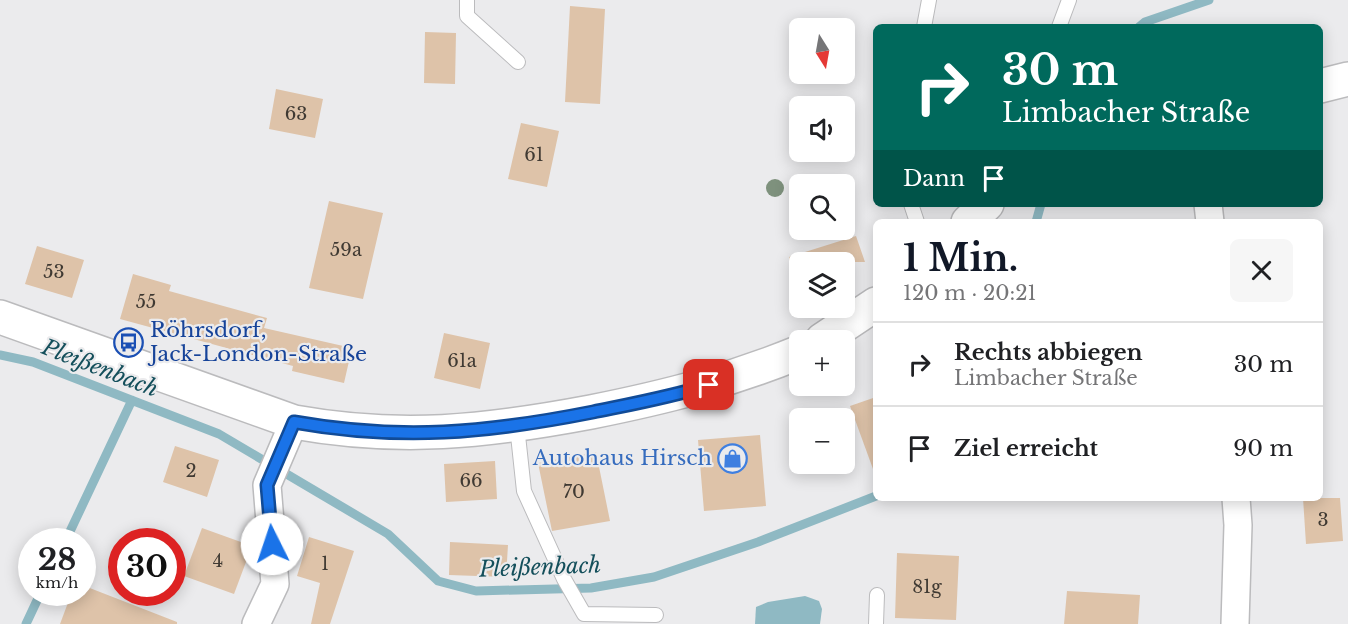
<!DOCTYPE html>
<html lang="de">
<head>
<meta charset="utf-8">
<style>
  :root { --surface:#fff; --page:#f6f6f6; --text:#202124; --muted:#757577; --line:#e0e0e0; --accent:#111827 }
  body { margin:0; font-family:"Libre Baskerville",serif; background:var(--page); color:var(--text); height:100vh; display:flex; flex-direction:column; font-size:22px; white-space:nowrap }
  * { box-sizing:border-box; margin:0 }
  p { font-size:20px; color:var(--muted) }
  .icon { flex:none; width:33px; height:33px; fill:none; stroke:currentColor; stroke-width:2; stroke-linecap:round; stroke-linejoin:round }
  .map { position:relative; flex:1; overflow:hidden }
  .drawer { position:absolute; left:873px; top:219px; width:450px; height:282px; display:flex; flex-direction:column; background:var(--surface); border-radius:9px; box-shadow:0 3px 15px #0003 }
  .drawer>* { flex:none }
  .hud { position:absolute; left:873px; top:24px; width:450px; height:183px; border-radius:9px; box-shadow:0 3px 15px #0003; background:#00695c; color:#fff; overflow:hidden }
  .needle { width:39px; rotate:169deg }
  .tools { position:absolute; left:789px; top:18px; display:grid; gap:12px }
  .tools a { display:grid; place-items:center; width:66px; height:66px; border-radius:9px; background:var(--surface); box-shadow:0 3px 15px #0003; font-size:30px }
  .speed { position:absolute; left:18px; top:528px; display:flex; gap:12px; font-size:30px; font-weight:700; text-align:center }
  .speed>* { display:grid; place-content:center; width:78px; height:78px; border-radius:50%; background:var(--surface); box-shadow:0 3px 15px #0003; line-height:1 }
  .speed small { font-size:15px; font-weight:400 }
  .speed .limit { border:9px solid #d22; background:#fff; color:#111 }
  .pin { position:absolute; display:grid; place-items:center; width:51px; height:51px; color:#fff; margin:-26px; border-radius:12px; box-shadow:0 3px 9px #0006 }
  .me { position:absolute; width:66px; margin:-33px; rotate:356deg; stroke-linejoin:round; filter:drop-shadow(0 0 4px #0008) }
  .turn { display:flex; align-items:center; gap:21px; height:126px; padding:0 30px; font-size:27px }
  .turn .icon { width:78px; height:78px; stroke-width:2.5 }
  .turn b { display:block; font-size:42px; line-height:51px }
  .then { display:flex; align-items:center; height:57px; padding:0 30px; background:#0003; gap:12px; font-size:22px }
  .round { display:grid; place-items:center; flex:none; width:63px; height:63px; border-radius:9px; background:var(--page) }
  .summary { display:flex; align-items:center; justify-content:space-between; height:102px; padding:0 30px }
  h1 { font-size:36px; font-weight:800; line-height:45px; color:var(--accent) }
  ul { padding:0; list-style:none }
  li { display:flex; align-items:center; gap:18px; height:84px; padding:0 30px; border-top:2px solid var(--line) }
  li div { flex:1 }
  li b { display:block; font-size:22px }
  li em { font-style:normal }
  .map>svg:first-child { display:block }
  .water { fill:#8fb9c3 }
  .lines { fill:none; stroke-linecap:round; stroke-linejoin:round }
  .stream { stroke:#8fb9c3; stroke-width:9 }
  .building { fill:#dec3a9 }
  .service-casing { stroke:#bbbbbd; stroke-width:16 }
  .minor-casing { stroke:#bbbbbd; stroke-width:30 }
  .tertiary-casing { stroke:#bbbbbd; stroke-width:36 }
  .service { stroke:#fff; stroke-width:14 }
  .minor { stroke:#fff; stroke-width:27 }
  .tertiary { stroke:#fff; stroke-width:33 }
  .tree { fill:#7e917d }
  .route-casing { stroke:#114b97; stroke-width:15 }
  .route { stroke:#1a73e8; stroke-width:10 }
  .labels { text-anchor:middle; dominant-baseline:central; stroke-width:4.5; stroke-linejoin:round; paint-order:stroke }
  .number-label { font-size:18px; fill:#403a33 }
  .transit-label { font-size:21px; fill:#164399; stroke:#ebebed; text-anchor:start }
  .shop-label { font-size:21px; fill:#366cbe; stroke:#ebebed; text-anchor:end }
  .water-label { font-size:22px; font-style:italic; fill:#144f5b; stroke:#ebebed }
</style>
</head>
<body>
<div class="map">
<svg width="1348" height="624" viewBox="0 0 1348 624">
  <rect width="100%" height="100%" fill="#ebebed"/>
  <path class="water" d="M 805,596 L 819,601 L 822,609 L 820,624 L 755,624 L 756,607 L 768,602 Z"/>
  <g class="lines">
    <path class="stream" d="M 1139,27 L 1145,22 L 1209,0
      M 1036,222 L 1041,204
      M 0,355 L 33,362 L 219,434 L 388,534 L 438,581 L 476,591 L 591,588 L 654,577 L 758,542 L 876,496
      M 65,542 L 132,400
      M 26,624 L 41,592"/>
  </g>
  <path class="building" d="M 570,6 L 605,9 L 600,104 L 565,102 Z
    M 425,32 L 456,33 L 455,84 L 424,83 Z
    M 276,89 L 323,99 L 315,138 L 269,129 Z
    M 521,123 L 559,131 L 547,187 L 508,179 Z
    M 329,201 L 383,213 L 363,299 L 309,288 Z
    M 856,236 L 865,262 L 789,262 L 789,257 Z
    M 37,246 L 84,260 L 72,298 L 25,284 Z
    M 133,274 L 171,285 L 169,291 L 267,318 L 264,328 L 352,348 L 344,383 L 292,371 L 293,366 L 120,319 Z
    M 444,333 L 490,343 L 480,389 L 434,378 Z
    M 876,397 L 876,468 L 873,469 L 850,406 Z
    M 760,435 L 766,506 L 704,511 L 698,440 Z
    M 175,446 L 219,460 L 207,497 L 163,482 Z
    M 596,452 L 610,521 L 552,531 L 538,463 Z
    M 495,461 L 497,499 L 446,502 L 444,464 Z
    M 1303,498 L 1340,498 L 1343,541 L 1306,544 Z
    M 202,528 L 252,546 L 234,594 L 184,576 Z
    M 309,537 L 354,551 L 330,624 L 311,624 L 320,583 L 297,576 Z
    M 450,542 L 508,545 L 506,577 L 449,575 Z
    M 897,553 L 959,556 L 956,620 L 895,618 Z
    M 82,585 L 177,622 L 177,624 L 60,624 L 72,592 L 82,592 Z
    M 1067,591 L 1140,595 L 1138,624 L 1064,624 Z"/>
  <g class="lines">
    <defs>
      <path id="service" d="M 467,0 L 467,16 L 518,62
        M 924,27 L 929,0
        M 1059,27 L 1069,0
        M 911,204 L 917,222
        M 517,426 L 524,491 L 564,579 L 584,614 L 656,615
        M 876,624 L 877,595"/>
      <path id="minor" d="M 1208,204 L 1210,222
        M 256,624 L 275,584 L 267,485 L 294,422
        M 1235,624 L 1238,525 L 1236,498"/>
      <path id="tertiary" d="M 1320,86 L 1348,79
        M 968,222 L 987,204
        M 0,317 L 294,422 C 400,441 485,432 591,412 C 666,397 729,381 800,352
        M 822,340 L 876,304"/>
    </defs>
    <use href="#service" class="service-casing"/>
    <use href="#minor" class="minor-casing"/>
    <use href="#tertiary" class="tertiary-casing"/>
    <use href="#service" class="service"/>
    <use href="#minor" class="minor"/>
    <use href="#tertiary" class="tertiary"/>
  </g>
  <circle class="tree" cx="775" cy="188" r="9"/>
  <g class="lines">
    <defs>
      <path id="route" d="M 272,544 L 267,485 L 294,422 C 401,441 487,433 593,412 C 632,404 671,397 709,385"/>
    </defs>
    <use href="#route" class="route-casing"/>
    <use href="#route" class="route"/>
  </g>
  <defs>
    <symbol id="bus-ring" viewBox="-11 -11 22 22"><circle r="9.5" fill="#ebebed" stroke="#1a4fb4" stroke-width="1.5"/><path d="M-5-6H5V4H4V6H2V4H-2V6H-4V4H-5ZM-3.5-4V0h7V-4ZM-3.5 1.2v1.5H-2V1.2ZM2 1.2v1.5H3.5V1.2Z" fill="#1a4fb4"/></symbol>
    <symbol id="shop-ring" viewBox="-11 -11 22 22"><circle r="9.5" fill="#ebebed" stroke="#3f7fe0" stroke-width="1.5"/><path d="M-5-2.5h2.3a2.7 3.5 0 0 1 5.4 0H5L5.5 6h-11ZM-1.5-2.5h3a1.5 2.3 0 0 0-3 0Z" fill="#3f7fe0"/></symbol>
  </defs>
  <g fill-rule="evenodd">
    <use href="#bus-ring" x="112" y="326" width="33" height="33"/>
    <use href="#shop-ring" x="716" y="442" width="33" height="33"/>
  </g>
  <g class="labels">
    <g class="number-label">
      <text x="296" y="114">63</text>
      <text x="534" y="155">61</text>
      <text x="346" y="250">59a</text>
      <text x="54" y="272">53</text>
      <text x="146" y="302">55</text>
      <text x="462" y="361">61a</text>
      <text x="191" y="471">2</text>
      <text x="471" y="481">66</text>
      <text x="574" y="492">70</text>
      <text x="1323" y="520">3</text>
      <text x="218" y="561">4</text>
      <text x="325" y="564">1</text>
      <text x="927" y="587">81g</text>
    </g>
    <g class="transit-label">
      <text x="150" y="330">Röhrsdorf,<tspan x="150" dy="24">Jack-London-Straße</tspan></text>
    </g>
    <g class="shop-label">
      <text x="712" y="458">Autohaus Hirsch</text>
    </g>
    <g class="water-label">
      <text transform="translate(100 368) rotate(21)">Pleißenbach</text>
      <text transform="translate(540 567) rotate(-2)">Pleißenbach</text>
    </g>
  </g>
</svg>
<div class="tools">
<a><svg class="needle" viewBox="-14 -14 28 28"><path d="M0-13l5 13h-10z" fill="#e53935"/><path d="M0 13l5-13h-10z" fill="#757577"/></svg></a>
<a><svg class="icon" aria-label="sound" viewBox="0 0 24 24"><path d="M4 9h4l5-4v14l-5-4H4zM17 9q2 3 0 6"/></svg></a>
<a><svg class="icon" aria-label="search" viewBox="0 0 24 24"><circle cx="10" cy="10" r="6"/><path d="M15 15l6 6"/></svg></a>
<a><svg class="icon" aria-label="layers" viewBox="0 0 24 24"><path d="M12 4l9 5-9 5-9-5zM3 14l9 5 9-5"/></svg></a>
<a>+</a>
<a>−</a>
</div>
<div class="speed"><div>28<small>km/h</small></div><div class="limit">30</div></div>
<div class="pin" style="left:709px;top:385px;background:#d93025"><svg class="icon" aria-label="arrive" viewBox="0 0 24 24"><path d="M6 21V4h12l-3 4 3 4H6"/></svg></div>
<svg class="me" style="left:272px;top:544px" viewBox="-20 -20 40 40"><circle r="19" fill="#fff"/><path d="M0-13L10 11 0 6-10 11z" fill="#1a73e8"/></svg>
<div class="hud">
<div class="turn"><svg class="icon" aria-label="right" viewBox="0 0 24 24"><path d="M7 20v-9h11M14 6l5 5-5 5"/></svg><div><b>30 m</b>Limbacher Straße</div></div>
<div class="then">Dann<svg class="icon" aria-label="arrive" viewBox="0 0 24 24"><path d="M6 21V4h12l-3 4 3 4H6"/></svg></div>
</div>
<section class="drawer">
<div class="summary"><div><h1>1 Min.</h1><p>120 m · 20:21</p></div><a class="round"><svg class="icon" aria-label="close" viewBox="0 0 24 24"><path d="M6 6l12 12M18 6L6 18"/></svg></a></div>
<ul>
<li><svg class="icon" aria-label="right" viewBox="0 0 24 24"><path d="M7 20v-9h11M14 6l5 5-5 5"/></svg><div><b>Rechts abbiegen</b><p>Limbacher Straße</p></div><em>30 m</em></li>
<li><svg class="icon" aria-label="arrive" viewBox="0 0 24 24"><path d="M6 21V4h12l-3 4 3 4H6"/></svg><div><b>Ziel erreicht</b></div><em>90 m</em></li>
</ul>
</section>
</div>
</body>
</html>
